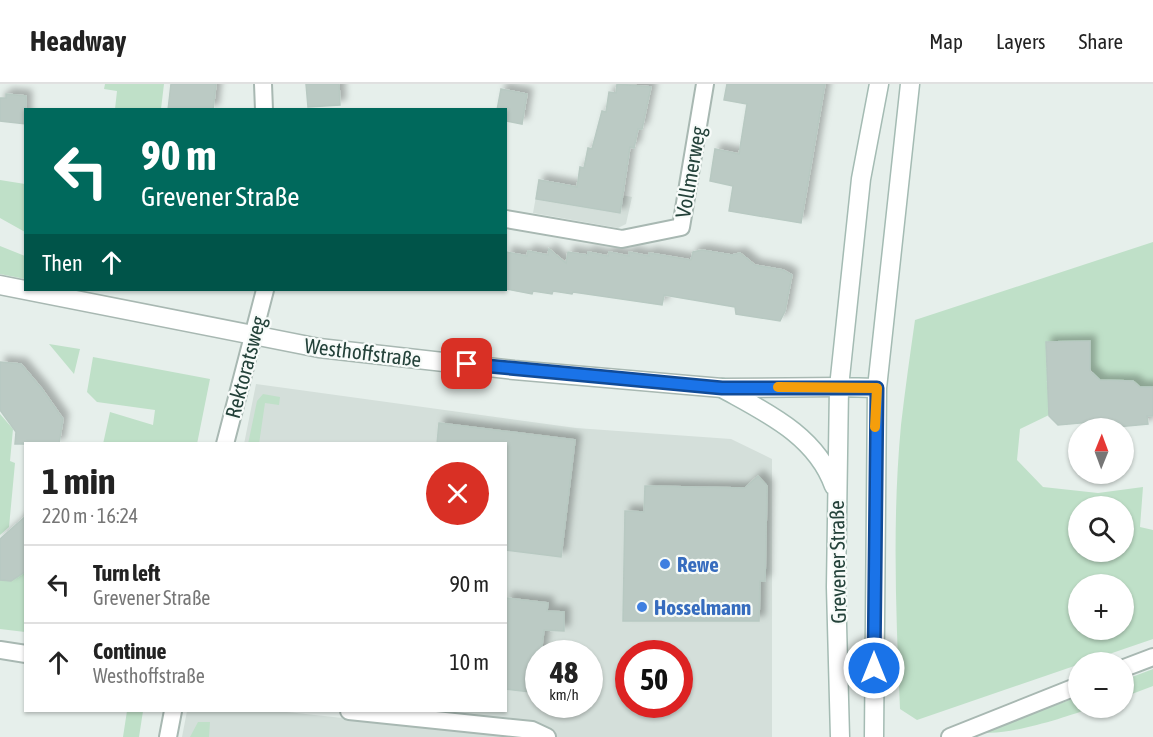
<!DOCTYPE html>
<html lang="en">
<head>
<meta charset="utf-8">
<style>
  :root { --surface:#fff; --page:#f6f6f6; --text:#222; --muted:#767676; --line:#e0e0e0 }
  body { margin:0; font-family:"Asap Condensed",sans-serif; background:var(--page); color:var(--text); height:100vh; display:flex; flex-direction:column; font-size:22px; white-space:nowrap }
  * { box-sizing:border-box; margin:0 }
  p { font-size:20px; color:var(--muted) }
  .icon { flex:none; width:33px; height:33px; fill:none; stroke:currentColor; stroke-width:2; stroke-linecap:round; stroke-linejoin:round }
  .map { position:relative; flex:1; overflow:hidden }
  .panel { position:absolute; left:24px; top:358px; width:483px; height:270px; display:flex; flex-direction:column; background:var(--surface); border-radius:0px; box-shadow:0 2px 4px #0004 }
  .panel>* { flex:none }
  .guide { position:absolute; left:24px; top:24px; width:483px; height:183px; border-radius:0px; box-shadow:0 2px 4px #0004; background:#00695c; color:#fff; overflow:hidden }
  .needle { width:39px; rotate:1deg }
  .controls { position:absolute; left:1068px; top:334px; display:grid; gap:12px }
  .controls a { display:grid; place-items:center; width:66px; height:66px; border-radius:50%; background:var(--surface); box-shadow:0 2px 4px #0004; font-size:30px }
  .speed { position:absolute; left:525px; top:556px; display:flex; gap:12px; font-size:30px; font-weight:700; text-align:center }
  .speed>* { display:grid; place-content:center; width:78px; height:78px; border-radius:50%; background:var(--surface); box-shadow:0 2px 4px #0004; line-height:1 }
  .speed small { font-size:15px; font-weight:400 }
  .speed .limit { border:9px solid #d22; background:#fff; color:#111 }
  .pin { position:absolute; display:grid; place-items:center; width:51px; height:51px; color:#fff; margin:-26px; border-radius:12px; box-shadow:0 3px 9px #0006 }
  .me { position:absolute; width:66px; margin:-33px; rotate:0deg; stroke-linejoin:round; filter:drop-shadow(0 0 4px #0008) }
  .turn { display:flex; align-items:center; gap:21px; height:126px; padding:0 18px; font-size:27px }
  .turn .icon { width:78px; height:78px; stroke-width:2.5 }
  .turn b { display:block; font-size:42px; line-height:51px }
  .then { display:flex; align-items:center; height:57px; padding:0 18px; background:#0003; gap:12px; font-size:22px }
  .round { display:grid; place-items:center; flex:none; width:63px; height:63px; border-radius:32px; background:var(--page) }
  .headline { display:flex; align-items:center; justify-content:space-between; height:102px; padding:0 18px }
  h1 { font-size:36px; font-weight:700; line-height:45px }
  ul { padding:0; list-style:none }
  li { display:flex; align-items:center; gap:18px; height:78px; padding:0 18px; border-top:2px solid var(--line) }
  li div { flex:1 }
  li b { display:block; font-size:22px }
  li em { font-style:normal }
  header { display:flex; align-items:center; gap:36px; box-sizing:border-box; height:84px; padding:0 30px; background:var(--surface); border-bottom:2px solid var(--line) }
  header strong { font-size:28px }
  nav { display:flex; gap:33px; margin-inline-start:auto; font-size:21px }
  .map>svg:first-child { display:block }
  .built { fill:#d4dfda; fill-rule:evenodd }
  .green { fill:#bfe0c8; fill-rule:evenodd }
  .building { fill:#bbcac4; stroke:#b8c9c2; stroke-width:1.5; filter:url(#shadow) }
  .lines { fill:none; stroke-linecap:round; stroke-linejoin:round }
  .minor-casing { stroke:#a8b8b2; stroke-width:20 }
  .tertiary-casing { stroke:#a8b8b2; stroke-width:21 }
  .secondary-casing { stroke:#a4bbb3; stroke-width:21 }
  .minor { stroke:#fff; stroke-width:16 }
  .tertiary { stroke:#fff; stroke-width:18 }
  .secondary { stroke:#fff; stroke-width:18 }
  .route-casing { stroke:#114b97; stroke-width:15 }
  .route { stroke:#1a73e8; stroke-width:10 }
  .slow { stroke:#f59e0b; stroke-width:10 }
  .shop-dot { fill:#3f7fe0; stroke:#f7fbf9; stroke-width:2 }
  .labels { text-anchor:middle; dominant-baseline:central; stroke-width:4.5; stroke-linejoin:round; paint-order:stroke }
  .street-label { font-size:21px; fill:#24423a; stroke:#f7fbf9 }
  .shop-label { font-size:21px; font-weight:bold; fill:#366cbe; stroke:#f7fbf9; text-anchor:start }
</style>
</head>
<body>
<header>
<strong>Headway</strong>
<nav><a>Map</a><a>Layers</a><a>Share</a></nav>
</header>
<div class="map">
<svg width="1153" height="653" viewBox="0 0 1153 653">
  <defs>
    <filter id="shadow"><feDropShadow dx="5.5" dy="-5.5" stdDeviation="3" flood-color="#0004"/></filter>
  </defs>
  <rect width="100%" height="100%" fill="#e6efeb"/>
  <path class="built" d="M 539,96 L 632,113 L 626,140 L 618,144 L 533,129 Z
    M 256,300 L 576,344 L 731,355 L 772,375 L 772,653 L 182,653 L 187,627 L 278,627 L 407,641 L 410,627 L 506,627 L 506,360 L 244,360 ZM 538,570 L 590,570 L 590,621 L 538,621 ZM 628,570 L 680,570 L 680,621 L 628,621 Z"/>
  <path class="green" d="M 105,0 L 164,0 L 161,25 L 115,25 L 117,7 L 104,5 Z
    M 0,96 L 25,100 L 25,148 L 0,134 Z
    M 1153,158 L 1153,303 L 1140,303 L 1133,297 L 1100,296 L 1065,257 L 1046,258 L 1050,271 L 1046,272 L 1050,273 L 1050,284 L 1046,284 L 1050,286 L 1050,297 L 1046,297 L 1050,298 L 1050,328 L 1049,331 L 1020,345 L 1017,376 L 1043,403 L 1098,409 L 1143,403 L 1140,443 L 1153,446 L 1153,555 L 917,636 L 900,625 C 896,531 892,435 901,341 C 905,306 910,271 915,236 ZM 1078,423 L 1124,423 L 1124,468 L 1078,468 ZM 1078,501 L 1124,501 L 1124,546 L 1078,546 Z
    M 0,162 L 25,172 L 25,195 L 0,190 Z
    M 49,260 L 80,265 L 74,290 Z
    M 93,273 L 210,295 L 197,360 L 103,360 L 110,328 L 153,341 L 155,326 L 97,318 L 87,308 Z
    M 263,310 L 280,313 L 279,321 L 265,319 L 259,360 L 248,360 L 257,317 Z
    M 0,330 L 13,345 L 10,377 L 15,379 L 9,443 L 0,451 Z
    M 25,487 L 25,548 L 0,545 L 0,496 L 11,497 Z
    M 1153,585 L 1153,602 L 1124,613 L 1124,596 Z
    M 1078,613 L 1078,624 L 1091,624 C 1067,633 1004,653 982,648 Z
    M 127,627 L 143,627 L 139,653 L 123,653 Z
    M 198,638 L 210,638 L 209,653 L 190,653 Z"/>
  <path class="building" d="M 171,0 L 216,0 L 213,26 L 168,26 Z
    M 306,0 L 339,0 L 340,21 L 308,23 Z
    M 617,0 L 651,3 L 642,45 L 638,45 L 634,64 L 630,63 L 620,129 L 536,115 L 539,96 L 577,103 L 580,83 L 584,84 L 588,64 L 592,65 L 602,27 L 606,28 L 609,8 L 616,9 Z
    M 727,0 L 825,0 L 801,139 L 729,127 L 733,102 L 710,97 L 715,65 L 739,70 L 747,20 L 724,16 Z
    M 501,5 L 527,10 L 522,40 L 506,37 L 506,26 L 497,26 Z
    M 6,10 L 26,12 L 26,40 L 0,37 L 0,14 L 6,14 Z
    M 549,165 L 566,179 L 568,168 L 588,171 L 588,168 L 608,172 L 609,168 L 629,172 L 629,168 L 649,172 L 649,169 L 691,176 L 693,168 L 702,166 L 732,171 L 740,169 L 755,181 L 783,186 L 792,191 L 785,227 L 780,237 L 736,230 L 735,223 L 664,211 L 662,221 L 573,208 L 572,210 L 553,207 L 552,210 L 533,207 L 532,210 L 506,205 L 506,168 L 527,172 L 528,167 L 548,171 Z
    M 1090,257 L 1090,287 L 1100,296 L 1133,297 L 1140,303 L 1153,303 L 1153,332 L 1147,332 L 1148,340 L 1095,345 L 1091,338 L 1058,341 L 1049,332 L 1046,258 Z
    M 0,278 L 21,280 L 42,305 L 63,335 L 59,360 L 15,360 L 16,348 L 0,326 Z
    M 439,339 L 575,356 L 561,473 L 506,466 L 506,360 L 437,360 Z
    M 758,392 L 767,402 L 765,497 L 760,497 L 759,537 L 623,537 L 625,427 L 644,428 L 645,402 L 745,404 Z
    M 26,432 L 26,487 L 11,497 L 0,496 L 0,455 Z
    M 506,514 L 548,519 L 547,527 L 564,528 L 564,547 L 544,546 L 541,570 L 538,570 L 538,609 L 506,605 Z"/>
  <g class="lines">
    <defs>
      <path id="minor" d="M 263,0 L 264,26
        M 506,135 L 622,155 L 681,143 L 705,0
        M 225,360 L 265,206
        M 0,566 L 26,570
        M 1124,584 L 1153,573
        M 349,627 L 532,646 L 547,653
        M 168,653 L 173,627
        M 950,653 L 1078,602"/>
      <path id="tertiary" d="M 0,201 L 319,264 L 514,286 L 722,304 L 839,303"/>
      <path id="secondary" d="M 839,303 L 877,304
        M 722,304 C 765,328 816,351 834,402
        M 840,653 L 836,503 L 839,303 L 861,95 L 879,0
        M 874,653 L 877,304 L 910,0"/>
    </defs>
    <use href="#minor" class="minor-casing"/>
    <use href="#tertiary" class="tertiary-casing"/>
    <use href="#secondary" class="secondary-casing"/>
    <use href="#minor" class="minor"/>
    <use href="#tertiary" class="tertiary"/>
    <use href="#secondary" class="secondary"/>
  </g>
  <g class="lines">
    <defs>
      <path id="route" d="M 467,280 L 722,304 L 877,304 L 874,584"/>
    </defs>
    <use href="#route" class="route-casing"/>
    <use href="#route" class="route"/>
    <path class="slow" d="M 778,303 L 877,304 L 875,343"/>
  </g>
  <g class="shop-dot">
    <circle cx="665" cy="480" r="6"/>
    <circle cx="642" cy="523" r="6"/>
  </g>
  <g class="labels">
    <g class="street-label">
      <text transform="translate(690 88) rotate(-80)">Vollmerweg</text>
      <text transform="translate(363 268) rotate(7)">Westhoffstraße</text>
      <text transform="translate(245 283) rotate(-75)">Rektoratsweg</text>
      <text transform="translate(837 478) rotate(-91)">Grevener Straße</text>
    </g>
    <g class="shop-label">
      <text x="677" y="480">Rewe</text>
      <text x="654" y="523">Hosselmann</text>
    </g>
  </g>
</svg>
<div class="controls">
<a><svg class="needle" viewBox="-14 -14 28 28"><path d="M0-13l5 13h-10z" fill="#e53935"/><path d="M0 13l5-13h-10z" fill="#767676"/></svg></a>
<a><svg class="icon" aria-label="search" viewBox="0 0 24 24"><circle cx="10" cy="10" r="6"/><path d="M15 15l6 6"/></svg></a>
<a>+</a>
<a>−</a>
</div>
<div class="speed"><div>48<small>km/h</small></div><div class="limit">50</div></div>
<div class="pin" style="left:467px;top:280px;background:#d93025"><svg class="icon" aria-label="arrive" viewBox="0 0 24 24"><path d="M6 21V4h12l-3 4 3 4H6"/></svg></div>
<svg class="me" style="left:874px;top:584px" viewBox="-20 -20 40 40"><circle r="17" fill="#1a73e8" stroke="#fff" stroke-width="3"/><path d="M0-11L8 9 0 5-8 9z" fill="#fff"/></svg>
<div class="guide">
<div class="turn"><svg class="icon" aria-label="left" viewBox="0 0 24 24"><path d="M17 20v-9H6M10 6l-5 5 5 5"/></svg><div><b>90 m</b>Grevener Straße</div></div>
<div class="then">Then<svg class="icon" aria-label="ahead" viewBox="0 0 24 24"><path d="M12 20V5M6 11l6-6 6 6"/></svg></div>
</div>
<section class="panel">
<div class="headline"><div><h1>1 min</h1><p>220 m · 16:24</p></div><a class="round" style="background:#d93025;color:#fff"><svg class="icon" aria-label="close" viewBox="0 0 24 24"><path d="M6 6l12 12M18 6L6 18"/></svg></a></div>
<ul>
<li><svg class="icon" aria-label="left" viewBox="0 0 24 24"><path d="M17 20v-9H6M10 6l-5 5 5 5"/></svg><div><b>Turn left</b><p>Grevener Straße</p></div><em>90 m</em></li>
<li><svg class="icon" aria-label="ahead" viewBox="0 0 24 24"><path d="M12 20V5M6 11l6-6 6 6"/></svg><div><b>Continue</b><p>Westhoffstraße</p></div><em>10 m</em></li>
</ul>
</section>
</div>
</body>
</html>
